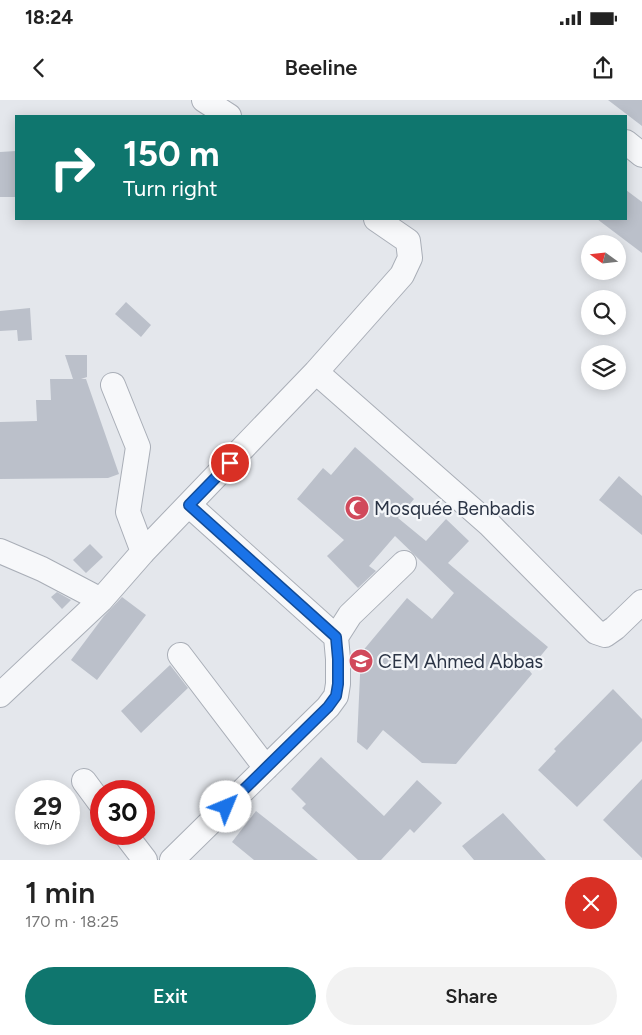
<!DOCTYPE html>
<html lang="en">
<head>
<meta charset="utf-8">
<style>
  :root { --surface:#fff; --page:#f2f2f2; --text:#222; --muted:#767676; --accent:#0f766e }
  body { margin:0; font-family:Figtree,sans-serif; background:var(--page); color:var(--text); height:100vh; display:flex; flex-direction:column; font-size:19px; white-space:nowrap }
  * { box-sizing:border-box; margin:0 }
  p { font-size:16px; color:var(--muted) }
  .icon { flex:none; width:28px; height:28px; fill:none; stroke:currentColor; stroke-width:2; stroke-linecap:round; stroke-linejoin:round }
  .map { position:relative; height:760px; overflow:hidden }
  .details { display:flex; flex-direction:column; background:var(--surface); flex:1 }
  .details>* { flex:none }
  .guide { position:absolute; left:15px; top:15px; width:612px; height:105px; border-radius:0px; box-shadow:0 2px 12px #0003; background:#0f766e; color:#fff; overflow:hidden }
  .needle { width:32px; rotate:285deg }
  .fabs { position:absolute; left:581px; top:135px; display:grid; gap:10px }
  .fabs a { display:grid; place-items:center; width:45px; height:45px; border-radius:50%; background:var(--surface); box-shadow:0 2px 12px #0003; font-size:25px }
  .speed { position:absolute; left:15px; top:680px; display:flex; gap:10px; font-size:25px; font-weight:700; text-align:center }
  .speed>* { display:grid; place-content:center; width:65px; height:65px; border-radius:50%; background:var(--surface); box-shadow:0 2px 12px #0003; line-height:1 }
  .speed small { font-size:12px; font-weight:400 }
  .speed .limit { border:8px solid #d22; background:#fff; color:#111 }
  .pin { position:absolute; display:grid; place-items:center; width:42px; height:42px; color:#fff; margin:-21px; border:2px solid #fff; border-radius:50%; box-shadow:0 1px 5px #0007 }
  .me { position:absolute; width:55px; margin:-28px; rotate:45deg; stroke-linejoin:round; filter:drop-shadow(0 0 4px #0008) }
  .turn { display:flex; align-items:center; gap:18px; height:105px; padding:0 25px; font-size:22px }
  .turn .icon { width:65px; height:65px; stroke-width:2.5 }
  .turn b { display:block; font-size:35px; line-height:42px }
  .round { display:grid; place-items:center; flex:none; width:52px; height:52px; border-radius:26px; background:var(--page) }
  .headline { display:flex; align-items:center; justify-content:space-between; height:85px; padding:0 25px }
  h1 { font-size:30px; font-weight:600; line-height:38px }
  .button { display:flex; gap:10px; margin-top:auto; padding:10px 25px }
  .button a { flex:1; height:58px; border-radius:30px; background:var(--accent); color:#fff; font-size:20px; font-weight:600; line-height:58px; text-align:center }
  .button a+a { background:var(--page); color:var(--text) }
  .status { display:flex; justify-content:space-between; align-items:center; height:35px; padding:0 25px; background:var(--surface); direction:ltr }
  .status svg { height:14px; fill:currentColor }
  header { display:flex; justify-content:space-between; align-items:center; height:65px; padding:0 25px; background:var(--surface); font-size:22px; font-weight:600 }
  .map>svg:first-child { display:block }
  .building { fill:#bbc0ca }
  .lines { fill:none; stroke-linecap:round; stroke-linejoin:round }
  .minor-casing { stroke:#a9aeb7; stroke-width:26 }
  .minor { stroke:#f7f8fa; stroke-width:24 }
  .route-casing { stroke:#114b97; stroke-width:12 }
  .route { stroke:#1a73e8; stroke-width:9 }
  .labels { text-anchor:middle; dominant-baseline:central; stroke-width:4.5; stroke-linejoin:round; paint-order:stroke }
  .poi-label { font-size:19px; fill:#2b3445; stroke:#f4f6f9; text-anchor:start }
</style>
</head>
<body>
<div class="status"><b>18:24</b><svg viewBox="0 0 49 12"><path d="M0 12V9h3v3zM5 12V6h3v6zM10 12V3h3v9zM15 12V0h3v12zM26 1h20v11H26zM47 4h2v5h-2z"/></svg></div>
<header><svg class="icon" aria-label="back" viewBox="0 0 24 24"><path d="M15 5l-7 7 7 7"/></svg>Beeline<svg class="icon" aria-label="share" viewBox="0 0 24 24"><path d="M12 15V3M7 8l5-5 5 5M5 13v7h14v-7"/></svg></header>
<div class="map">
<svg width="642" height="760" viewBox="0 0 642 760">
  <rect width="100%" height="100%" fill="#e4e7ec"/>
  <path class="building" d="M 608,0 L 642,0 L 642,26 Z
    M 16,51 L 16,97 L 0,97 L 0,52 Z
    M 626,90 L 642,102 L 642,153 L 597,119 L 626,119 Z
    M 126,202 L 151,225 L 141,237 L 115,214 Z
    M 30,208 L 32,240 L 18,241 L 17,230 L 0,231 L 0,211 Z
    M 65,255 L 87,255 L 87,277 L 81,279 L 86,279 L 119,374 L 108,378 L 0,379 L 0,322 L 37,321 L 36,300 L 51,300 L 50,279 L 73,279 Z
    M 355,347 L 414,399 L 398,418 L 426,441 L 446,419 L 469,441 L 448,463 L 548,547 L 529,570 L 532,574 L 456,664 L 422,663 L 383,630 L 367,650 L 357,642 L 361,553 L 407,498 L 432,519 L 454,493 L 395,436 L 369,466 L 376,471 L 358,488 L 327,456 L 344,440 L 297,399 L 323,368 L 331,375 Z
    M 619,376 L 642,396 L 642,435 L 599,400 Z
    M 90,444 L 103,457 L 86,473 L 73,460 Z
    M 57,492 L 71,500 L 62,509 L 51,497 Z
    M 122,497 L 146,515 L 97,580 L 71,560 L 104,516 Z
    M 170,565 L 188,588 L 141,633 L 121,611 Z
    M 613,589 L 642,619 L 642,641 L 577,707 L 538,670 L 556,651 L 554,649 Z
    M 321,657 L 384,716 L 417,680 L 442,703 L 414,733 L 410,729 L 381,760 L 358,760 L 302,708 L 306,704 L 291,689 Z
    M 642,679 L 642,758 L 603,720 Z
    M 256,711 L 318,760 L 254,760 L 232,742 Z
    M 503,713 L 546,760 L 474,760 L 462,746 Z"/>
  <g class="lines">
    <defs>
      <path id="minor" d="M 204,0 L 229,16
        M 626,42 L 642,55
        M 316,272 L 490,425 L 596,532 L 605,535 L 615,528 L 642,502
        M 113,285 L 138,347 L 128,412 L 143,452
        M 189,405 L 336,537
        M 0,451 L 42,469 L 101,500
        M 180,555 L 266,668
        M 0,595 L 101,500 L 143,452 L 316,272 L 402,175 L 410,158 L 408,141 L 376,119
        M 84,681 L 101,704
        M 125,734 L 145,760
        M 172,760 L 328,607 L 336,596 L 338,584 L 338,559 L 336,537 L 350,515 L 404,463"/>
    </defs>
    <use href="#minor" class="minor-casing"/>
    <use href="#minor" class="minor"/>
  </g>
  <g class="lines">
    <defs>
      <path id="route" d="M 226,707 L 328,607 L 336,596 L 338,584 L 338,559 L 336,537 L 189,405 L 230,363"/>
    </defs>
    <use href="#route" class="route-casing"/>
    <use href="#route" class="route"/>
  </g>
  <defs>
    <symbol id="mosque-disc" viewBox="-11 -11 22 22"><circle r="9.5" fill="#d1495b" stroke="#f4f6f9"/><path d="M3.5-4.9A6 6 0 1 0 3.5 4.9A5 5 0 1 1 3.5-4.9Z" fill="#fff"/></symbol>
    <symbol id="school-disc" viewBox="-11 -11 22 22"><circle r="9.5" fill="#d1495b" stroke="#f4f6f9"/><path d="M0-5L7-2L0 1L-7-2ZM-4 1L0 2.5L4 1V4Q0 6-4 4Z" fill="#fff"/></symbol>
  </defs>
  <g fill-rule="evenodd">
    <use href="#mosque-disc" x="343" y="394" width="28" height="28"/>
    <use href="#school-disc" x="347" y="547" width="28" height="28"/>
  </g>
  <g class="labels">
    <g class="poi-label">
      <text x="374" y="408">Mosquée Benbadis</text>
      <text x="378" y="561">CEM Ahmed Abbas</text>
    </g>
  </g>
</svg>
<div class="fabs">
<a><svg class="needle" viewBox="-14 -14 28 28"><path d="M0-13l5 13h-10z" fill="#e53935"/><path d="M0 13l5-13h-10z" fill="#767676"/></svg></a>
<a><svg class="icon" aria-label="search" viewBox="0 0 24 24"><circle cx="10" cy="10" r="6"/><path d="M15 15l6 6"/></svg></a>
<a><svg class="icon" aria-label="layers" viewBox="0 0 24 24"><path d="M12 4l9 5-9 5-9-5zM3 14l9 5 9-5"/></svg></a>
</div>
<div class="speed"><div>29<small>km/h</small></div><div class="limit">30</div></div>
<div class="pin" style="left:230px;top:363px;background:#d93025"><svg class="icon" aria-label="arrive" viewBox="0 0 24 24"><path d="M6 21V4h12l-3 4 3 4H6"/></svg></div>
<svg class="me" style="left:226px;top:707px" viewBox="-20 -20 40 40"><circle r="19" fill="#fff"/><path d="M0-13L10 11 0 6-10 11z" fill="#1a73e8"/></svg>
<div class="guide">
<div class="turn"><svg class="icon" aria-label="right" viewBox="0 0 24 24"><path d="M7 20v-9h11M14 6l5 5-5 5"/></svg><div><b>150 m</b>Turn right</div></div>
</div>
</div>
<section class="details">
<div class="headline"><div><h1>1 min</h1><p>170 m · 18:25</p></div><a class="round" style="background:#d93025;color:#fff"><svg class="icon" aria-label="close" viewBox="0 0 24 24"><path d="M6 6l12 12M18 6L6 18"/></svg></a></div>
<div class="button"><a>Exit</a><a>Share</a></div>
</section>
</body>
</html>
